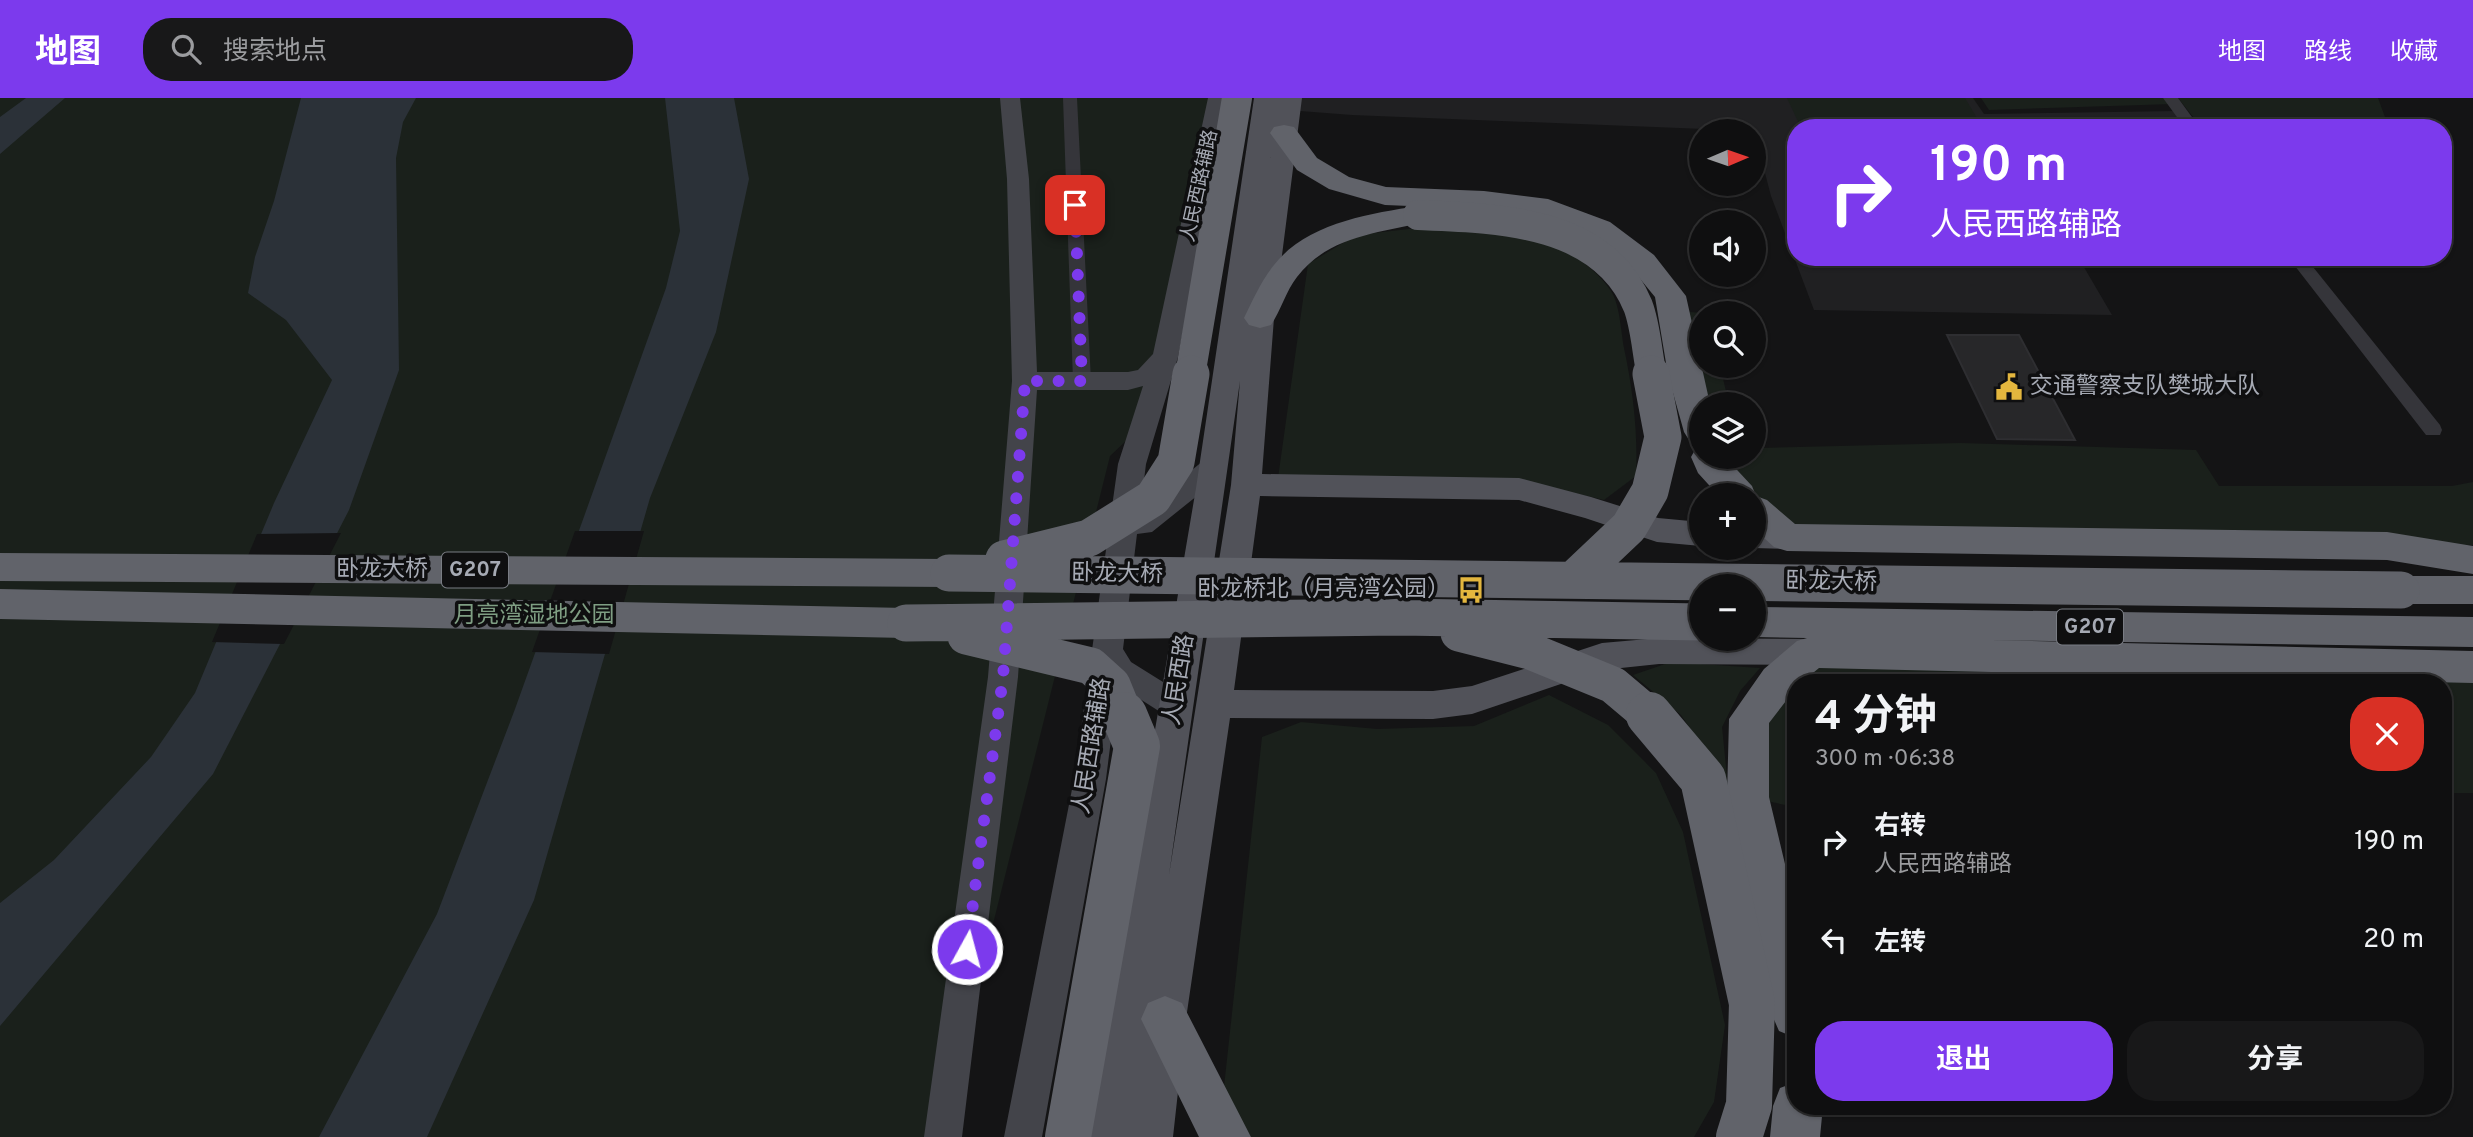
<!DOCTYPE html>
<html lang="zh">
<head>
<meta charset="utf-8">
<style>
  :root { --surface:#0f0f10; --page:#181819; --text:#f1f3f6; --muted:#9b9c9f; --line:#2f2f30; --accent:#7c3aed }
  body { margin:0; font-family:Overpass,"Noto Sans SC",sans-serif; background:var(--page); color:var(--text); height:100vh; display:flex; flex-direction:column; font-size:26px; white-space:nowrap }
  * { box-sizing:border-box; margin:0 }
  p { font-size:23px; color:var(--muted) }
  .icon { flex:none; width:38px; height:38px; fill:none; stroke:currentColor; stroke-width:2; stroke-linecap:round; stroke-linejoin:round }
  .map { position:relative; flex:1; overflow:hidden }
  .side { position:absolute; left:1787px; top:576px; width:665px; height:441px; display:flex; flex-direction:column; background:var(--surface); border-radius:28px; box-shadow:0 2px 5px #0004,0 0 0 2px var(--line) }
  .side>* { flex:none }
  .guide { position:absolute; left:1787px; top:21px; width:665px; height:147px; border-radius:28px; box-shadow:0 2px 5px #0004,0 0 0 2px var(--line); background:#7c3aed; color:#fff; overflow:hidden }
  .needle { width:46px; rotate:88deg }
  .controls { position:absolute; left:1689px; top:21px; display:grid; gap:14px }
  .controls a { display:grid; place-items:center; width:77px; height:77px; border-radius:50%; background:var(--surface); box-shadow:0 2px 5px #0004,0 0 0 2px var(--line); font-size:35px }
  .pin { position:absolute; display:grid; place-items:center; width:60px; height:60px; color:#fff; margin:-30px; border-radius:14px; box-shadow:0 4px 10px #0006 }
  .me { position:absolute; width:77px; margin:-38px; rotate:7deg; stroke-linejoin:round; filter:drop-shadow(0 0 5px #0008) }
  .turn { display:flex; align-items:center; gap:24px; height:147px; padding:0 28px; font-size:32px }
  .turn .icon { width:91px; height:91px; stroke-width:2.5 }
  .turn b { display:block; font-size:49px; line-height:60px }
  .round { display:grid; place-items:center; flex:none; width:74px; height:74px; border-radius:28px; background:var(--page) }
  .headline { display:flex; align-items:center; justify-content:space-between; height:119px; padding:0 28px }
  h1 { font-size:42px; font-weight:700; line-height:52px }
  .action { display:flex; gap:14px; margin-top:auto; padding:14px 28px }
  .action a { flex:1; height:80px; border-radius:28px; background:var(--accent); color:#fff; font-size:28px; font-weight:700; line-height:80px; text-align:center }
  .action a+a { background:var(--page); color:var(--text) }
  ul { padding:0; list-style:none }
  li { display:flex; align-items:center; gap:21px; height:98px; padding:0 28px }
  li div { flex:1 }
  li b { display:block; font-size:26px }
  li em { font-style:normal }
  header { display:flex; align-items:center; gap:42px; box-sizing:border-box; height:98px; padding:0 35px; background:var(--accent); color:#fff }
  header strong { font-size:33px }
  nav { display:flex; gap:38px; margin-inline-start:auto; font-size:24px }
  .search { width:490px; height:63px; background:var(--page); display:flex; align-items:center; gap:18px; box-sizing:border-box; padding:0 24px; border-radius:28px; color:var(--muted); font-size:26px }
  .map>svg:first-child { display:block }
  .built { fill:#202022 }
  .green { fill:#1a201b }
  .water { fill:#2b3138 }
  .pier { fill:#141415 }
  .building { fill:#272729; stroke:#2e2e31; stroke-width:2 }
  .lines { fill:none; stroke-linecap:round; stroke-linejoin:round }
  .street { fill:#35353a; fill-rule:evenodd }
  .secondary { fill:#43444a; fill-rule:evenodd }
  .primary { fill:#515259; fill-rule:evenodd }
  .highway { fill:#61636a; fill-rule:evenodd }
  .highway-bridge-far2 { stroke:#61636a; stroke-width:30 }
  .highway-bridge-far1 { stroke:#61636a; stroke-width:37 }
  .highway-bridge { stroke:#61636a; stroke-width:46 }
  .route { stroke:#7c3aed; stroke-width:12; stroke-dasharray:0 21.6 }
  .labels { text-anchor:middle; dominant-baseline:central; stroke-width:7; stroke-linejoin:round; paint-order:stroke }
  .far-street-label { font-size:19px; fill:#a6aab4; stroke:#0f0f10 }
  .shield { fill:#0f0f10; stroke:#797c83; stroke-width:2 }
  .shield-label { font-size:21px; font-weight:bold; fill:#a6aab4 }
  .poi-label { font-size:23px; fill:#a6aab4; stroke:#0f0f10; text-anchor:start }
  .street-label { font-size:23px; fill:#a6aab4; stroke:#0f0f10 }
  .park-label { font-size:23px; fill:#7f9e83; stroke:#0f0f10 }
</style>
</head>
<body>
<header>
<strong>地图</strong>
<div class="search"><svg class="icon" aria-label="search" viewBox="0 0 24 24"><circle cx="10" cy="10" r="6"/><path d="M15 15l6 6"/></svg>搜索地点</div>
<nav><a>地图</a><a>路线</a><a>收藏</a></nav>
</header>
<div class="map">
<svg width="2473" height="1039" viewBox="0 0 2473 1039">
  <rect width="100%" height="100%" fill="#141415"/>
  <path class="built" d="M 1290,0 L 1973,0 L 1984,16 L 2176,13 L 2189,30 L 1796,30 L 1796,159 L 2078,159 L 2112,217 L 1814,212 L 1771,98 L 1754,33 L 1352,17 L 1287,12 Z"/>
  <path class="green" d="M 0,0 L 1218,0 L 1146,324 L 1110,358 L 946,1014 L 943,1039 L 0,1039 Z
    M 1787,0 L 1965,0 L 1983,30 L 1801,30 Z
    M 1981,0 L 2170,0 L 2174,6 L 1989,12 Z
    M 2178,0 L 2378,0 L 2389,30 L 2202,30 Z
    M 1409,131 C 1478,132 1567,129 1611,193 C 1620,207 1621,234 1624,250 C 1633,292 1638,335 1636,378 L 1604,402 L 1520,382 L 1278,380 L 1308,166 L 1356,137 Z
    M 1672,213 L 1706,215 L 1701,215 L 1701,268 L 1720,268 L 1729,306 L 1701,306 Z
    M 1754,345 L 1760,350 L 1961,345 L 2196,352 L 2219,388 L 2452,388 L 2473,384 L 2473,447 L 1787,439 L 1754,411 L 1754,397 L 1739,397 L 1710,366 L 1708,359 L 1754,359 Z
    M 1811,554 L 2473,569 L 2473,695 L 2443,695 L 2443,584 L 1796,584 L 1795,709 L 1748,699 L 1749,621 Z
    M 1671,564 L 1760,570 L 1740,593 L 1722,629 L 1729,699 L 1718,671 L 1681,617 L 1633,577 Z
    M 1549,597 L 1608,627 L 1656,675 L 1683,734 L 1725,927 L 1714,1004 L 1694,1039 L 1251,1039 L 1223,998 L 1262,639 L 1301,624 L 1377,631 L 1474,628 Z"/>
  <path class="water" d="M 26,0 L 65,0 L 0,56 L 0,19 Z
    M 301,0 L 416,0 L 403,24 L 396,60 L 399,272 L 349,412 L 213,676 L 0,928 L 0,805 L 54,762 L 151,659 L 195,595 L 274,405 L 332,282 L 286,222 L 248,195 L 255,159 L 274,103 Z
    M 665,0 L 734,0 L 749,81 L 716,234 L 650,400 L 534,802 L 427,1039 L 319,1039 L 437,816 L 515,611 L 666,190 L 680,133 Z"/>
  <path class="pier" d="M 575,433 L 644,433 L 609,556 L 532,554 Z
    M 341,435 L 284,546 L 212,544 L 257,436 Z"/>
  <path class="building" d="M 1947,237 L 2019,237 L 2075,342 L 1997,341 Z"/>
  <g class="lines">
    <path class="street" d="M 1063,0 L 1077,0 L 1091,283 L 1082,289 L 1073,283 Z
      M 2163,0 L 2178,0 L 2200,30 L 2185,30 Z
      M 2288,159 L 2305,159 L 2440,327 L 2442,332 L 2440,337 L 2426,337 Z"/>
    <path class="secondary" d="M 1000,0 L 1020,0 L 1029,81 L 1037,274 L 1128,274 L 1138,272 L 1153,256 L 1208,0 L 1228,0 L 1178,259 L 1146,366 L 1140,414 L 1203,363 L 1213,360 L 1223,363 L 1227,370 L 1223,377 L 1152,434 L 1137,436 L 1123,551 L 1131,564 L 1187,599 L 1192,608 L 1187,617 L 1176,621 L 1165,617 L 1118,587 L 1106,681 L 1042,1039 L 1004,1039 L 1074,681 L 1118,366 L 1143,288 L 1128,292 L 1037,292 L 1018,579 L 962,1039 L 924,1039 L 988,579 L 1012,283 L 1007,81 Z"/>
    <path class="primary" d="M 1254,0 L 1278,0 L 1270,60 L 1278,0 L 1302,0 L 1274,220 L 1262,376 L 1519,380 L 1591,399 L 1658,420 L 1701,424 L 1701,448 L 1657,444 L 1585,420 L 1519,402 L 1260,398 L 1234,592 L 1433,593 L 1472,588 L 1602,545 L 1659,540 L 1811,541 L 1823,544 L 1828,554 L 1823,564 L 1811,567 L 1659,566 L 1602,572 L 1472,616 L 1433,621 L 1230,620 L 1186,921 L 1173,1039 L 1086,1039 L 1196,390 ZM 1240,283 L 1231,387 L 1169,777 Z
      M 1754,426 L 1787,427 L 1798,431 L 1803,439 L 1798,447 L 1787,451 L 1754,450 Z"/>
    <path class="highway" d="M 1284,27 L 1294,29 L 1317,60 L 1349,79 L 1386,89 L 1484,93 L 1548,101 L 1610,124 L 1654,157 L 1686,198 L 1710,306 L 1701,306 L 1701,346 L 1689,342 L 1684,334 L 1668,277 L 1655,199 L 1632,171 L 1590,136 L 1543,118 L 1484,111 L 1385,107 L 1329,91 L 1297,72 L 1270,35 L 1274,29 Z
      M 1418,108 L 1428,111 L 1433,117 L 1428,123 C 1381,135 1329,137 1297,179 C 1286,193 1281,212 1271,227 L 1260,230 L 1249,227 L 1244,220 C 1253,202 1261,183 1274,167 C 1307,125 1368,116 1418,108 Z
      M 1701,349 L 1701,359 L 1725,359 L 1752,388 L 1756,398 L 1767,402 L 1795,426 L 2387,434 L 2473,448 L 2473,476 L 2387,462 L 1787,453 L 1774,449 L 1754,431 L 1754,397 L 1718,397 L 1698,375 L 1691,359 L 1696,350 Z
      M 0,455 L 949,461 L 962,465 L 968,475 L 962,485 L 949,489 L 0,483 Z
      M 2401,478 L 2473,478 L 2473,506 L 2401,506 L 2388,502 L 2382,492 L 2388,482 Z
      M 0,491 L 906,510 L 920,514 L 925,525 L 920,536 L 906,540 L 0,521 Z
      M 1754,509 L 2473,519 L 2473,549 L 1986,542 L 2473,553 L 2473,585 L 1819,570 L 1802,584 L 1796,584 L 1796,590 L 1769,625 L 1769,699 L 1796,812 L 1796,940 L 1779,933 L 1772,917 L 1727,699 L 1729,621 L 1764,571 L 1797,543 L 1807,540 L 1754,539 Z
      M 1165,898 L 1182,905 L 1251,1039 L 1199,1039 L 1141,921 L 1148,905 Z
      M 1796,984 L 1796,1008 L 1823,1008 L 1820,1039 L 1770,1039 L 1773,1008 L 1780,990 Z"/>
    <path class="highway-bridge-far2" d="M 1418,117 C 1497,120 1603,122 1638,208 C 1646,229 1647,256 1652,278
      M 1190,278 L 1237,0"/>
    <path class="highway-bridge-far1" d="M 1004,461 L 1089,440 L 1153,400 L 1176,364 L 1191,276
      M 949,475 L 2401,492
      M 1573,482 L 1629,429 L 1650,393 L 1663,339 L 1651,276
      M 906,525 L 1400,519 L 1701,524
      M 1459,535 L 1530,553 L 1613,587 L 1651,619
      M 966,538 L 1091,568 L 1112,587 L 1125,619"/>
    <path class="highway-bridge" d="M 1649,617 L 1703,681 L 1752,905 L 1749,1007 L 1739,1039
      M 1068,1039 L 1137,648 L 1124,617"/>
  </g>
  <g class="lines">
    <path class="route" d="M 967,851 L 1003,579 L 1025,283 L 1082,283 L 1075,107"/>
  </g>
  <defs>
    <symbol id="civic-bare" viewBox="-9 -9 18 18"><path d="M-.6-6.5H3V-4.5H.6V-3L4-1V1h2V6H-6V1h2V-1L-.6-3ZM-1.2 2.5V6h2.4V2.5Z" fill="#e3b63e" stroke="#0f0f10" stroke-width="2.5" paint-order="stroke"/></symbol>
    <symbol id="bus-bare" viewBox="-9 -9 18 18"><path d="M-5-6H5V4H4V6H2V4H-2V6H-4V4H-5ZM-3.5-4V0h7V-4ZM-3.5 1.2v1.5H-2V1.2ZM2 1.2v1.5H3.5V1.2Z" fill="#e3b63e" stroke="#0f0f10" stroke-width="2.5" paint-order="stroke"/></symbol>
  </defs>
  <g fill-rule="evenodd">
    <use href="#civic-bare" x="1990" y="270" width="38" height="38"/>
    <use href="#bus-bare" x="1452" y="473" width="38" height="38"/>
  </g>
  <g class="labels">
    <g class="far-street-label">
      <text transform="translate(1200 88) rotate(-78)">人民西路辅路</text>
    </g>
    <g class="shield">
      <rect x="442" y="454.5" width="66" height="35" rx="5"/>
      <rect x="2057" y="511.5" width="66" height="35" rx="5"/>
    </g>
    <g class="shield-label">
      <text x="475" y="472">G207</text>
      <text x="2090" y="529">G207</text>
    </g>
    <g class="poi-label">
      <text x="2030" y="289">交通警察支队樊城大队</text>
      <text x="1450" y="492" text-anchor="end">卧龙桥北（月亮湾公园）</text>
    </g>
    <g class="street-label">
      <text x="382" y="472">卧龙大桥</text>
      <text transform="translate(1117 477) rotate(1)">卧龙大桥</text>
      <text transform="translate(1831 485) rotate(1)">卧龙大桥</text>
      <text transform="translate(1180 582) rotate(-81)">人民西路</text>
      <text transform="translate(1093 648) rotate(-81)">人民西路辅路</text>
    </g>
    <g class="park-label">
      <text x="534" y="518">月亮湾湿地公园</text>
    </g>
  </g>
</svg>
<div class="controls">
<a><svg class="needle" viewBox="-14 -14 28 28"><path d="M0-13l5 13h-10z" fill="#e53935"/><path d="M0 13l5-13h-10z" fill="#9b9c9f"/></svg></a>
<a><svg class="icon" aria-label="sound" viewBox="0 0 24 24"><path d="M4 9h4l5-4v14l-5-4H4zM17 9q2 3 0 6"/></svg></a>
<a><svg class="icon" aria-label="search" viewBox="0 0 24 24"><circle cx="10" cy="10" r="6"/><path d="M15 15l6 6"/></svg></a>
<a><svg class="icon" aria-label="layers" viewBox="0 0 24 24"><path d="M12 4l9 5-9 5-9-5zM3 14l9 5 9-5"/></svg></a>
<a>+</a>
<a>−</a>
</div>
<div class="pin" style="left:1075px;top:107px;background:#d93025"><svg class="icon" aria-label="arrive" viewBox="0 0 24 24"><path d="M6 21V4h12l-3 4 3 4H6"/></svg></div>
<svg class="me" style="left:967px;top:851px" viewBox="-20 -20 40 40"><circle r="17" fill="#7c3aed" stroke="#fff" stroke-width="3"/><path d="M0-11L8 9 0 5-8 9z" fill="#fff"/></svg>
<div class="guide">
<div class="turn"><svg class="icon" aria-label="right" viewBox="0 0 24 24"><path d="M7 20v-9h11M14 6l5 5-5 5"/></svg><div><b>190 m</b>人民西路辅路</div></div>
</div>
<section class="side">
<div class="headline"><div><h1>4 分钟</h1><p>300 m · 06:38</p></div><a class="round" style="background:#d93025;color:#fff"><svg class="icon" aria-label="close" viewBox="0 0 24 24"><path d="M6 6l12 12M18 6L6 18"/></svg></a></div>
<ul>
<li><svg class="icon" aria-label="right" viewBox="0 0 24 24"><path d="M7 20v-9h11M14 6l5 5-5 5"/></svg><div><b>右转</b><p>人民西路辅路</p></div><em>190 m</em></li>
<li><svg class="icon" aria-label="left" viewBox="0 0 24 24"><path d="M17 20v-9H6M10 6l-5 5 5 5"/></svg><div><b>左转</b></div><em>20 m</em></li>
</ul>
<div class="action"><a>退出</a><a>分享</a></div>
</section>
</div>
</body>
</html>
